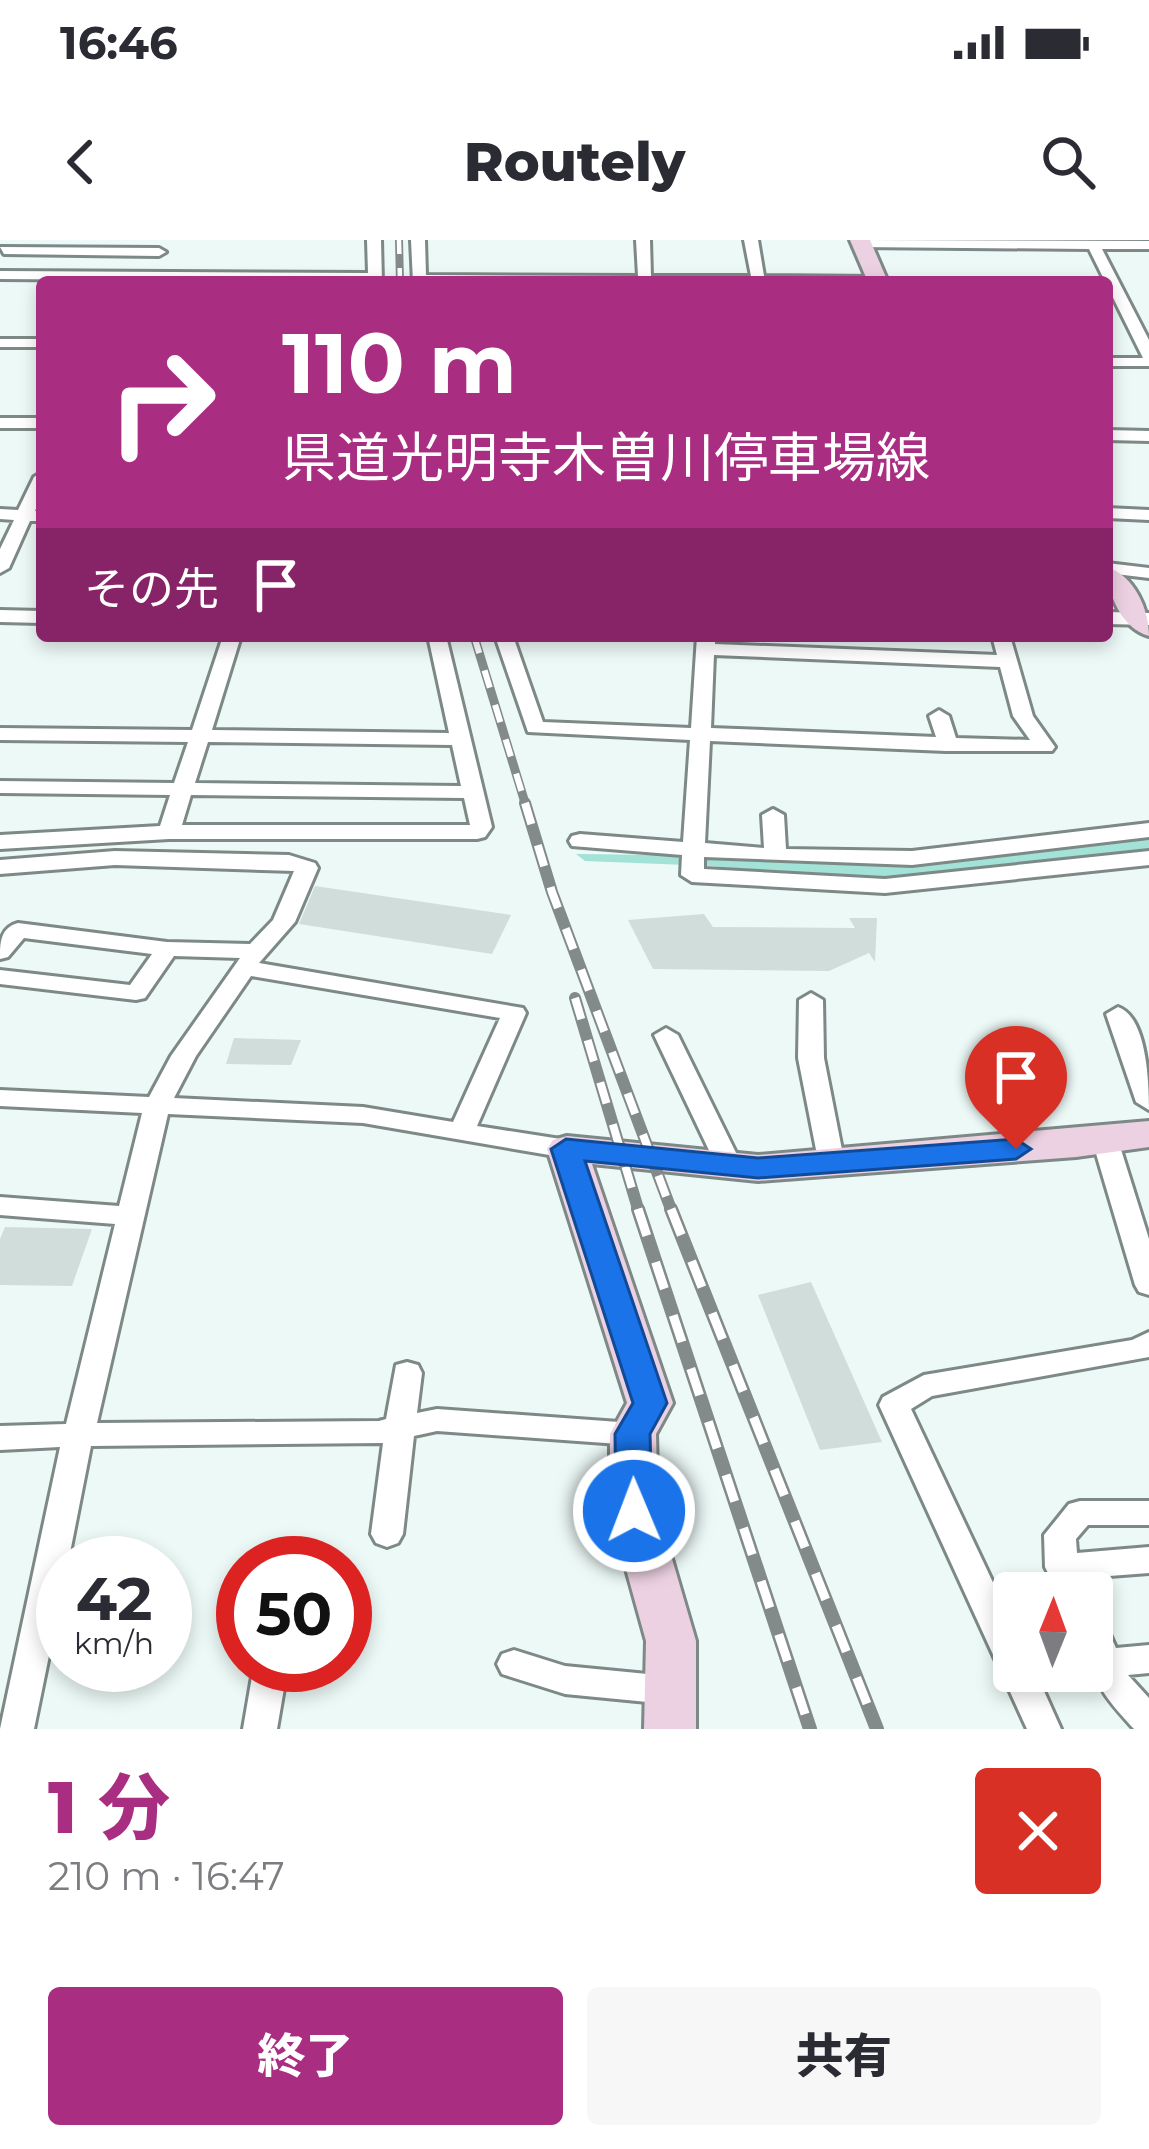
<!DOCTYPE html>
<html lang="ja">
<head>
<meta charset="utf-8">
<style>
  :root { --surface:#fff; --page:#f7f7f7; --text:#2b2b33; --muted:#7c7c81; --accent:#a92d81 }
  body { margin:0; font-family:Montserrat,"Noto Sans JP",sans-serif; background:var(--page); color:var(--text); height:100vh; display:flex; flex-direction:column; font-size:45px; white-space:nowrap }
  * { box-sizing:border-box; margin:0 }
  p { font-size:39px; color:var(--muted) }
  .icon { flex:none; width:66px; height:66px; fill:none; stroke:currentColor; stroke-width:2; stroke-linecap:round; stroke-linejoin:round }
  .map { position:relative; height:1489px; overflow:hidden }
  .side { display:flex; flex-direction:column; background:var(--surface); flex:1 }
  .side>* { flex:none }
  .banner { position:absolute; left:36px; top:36px; width:1077px; height:366px; border-radius:12px; box-shadow:0 6px 18px #0003; background:#a92d81; color:#fff; overflow:hidden }
  .needle { width:78px; rotate:1deg }
  .controls { position:absolute; left:993px; top:1332px; display:grid; gap:24px }
  .controls a { display:grid; place-items:center; width:120px; height:120px; border-radius:12px; background:var(--surface); box-shadow:0 6px 18px #0003; font-size:60px }
  .speed { position:absolute; left:36px; top:1296px; display:flex; gap:24px; font-size:60px; font-weight:700; text-align:center }
  .speed>* { display:grid; place-content:center; width:156px; height:156px; border-radius:50%; background:var(--surface); box-shadow:0 6px 18px #0003; line-height:1 }
  .speed small { font-size:30px; font-weight:400 }
  .speed .limit { border:18px solid #d22; background:#fff; color:#111 }
  .pin { position:absolute; display:grid; place-items:center; width:102px; height:102px; color:#fff; margin:-123px -51px; border-radius:50% 50% 50% 0; rotate:-45deg; box-shadow:0 0 12px #0007 }
  .pin .icon { rotate:45deg }
  .me { position:absolute; width:132px; margin:-66px; rotate:359deg; stroke-linejoin:round; filter:drop-shadow(0 0 9px #0008) }
  .turn { display:flex; align-items:center; gap:42px; height:252px; padding:0 48px; font-size:54px }
  .turn .icon { width:156px; height:156px; stroke-width:2.5 }
  .turn b { display:block; font-size:84px; line-height:102px }
  .then { display:flex; align-items:center; height:114px; padding:0 48px; background:#0003; gap:24px; font-size:45px }
  .round { display:grid; place-items:center; flex:none; width:126px; height:126px; border-radius:12px; background:var(--page) }
  .head { display:flex; align-items:center; justify-content:space-between; height:204px; padding:0 48px }
  h1 { font-size:72px; font-weight:800; line-height:90px; color:var(--accent) }
  .primary-button { display:flex; gap:24px; margin-top:auto; padding:24px 48px }
  .primary-button a { flex:1; height:138px; border-radius:12px; background:var(--accent); color:#fff; font-size:48px; font-weight:800; line-height:138px; text-align:center }
  .primary-button a+a { background:var(--page); color:var(--text) }
  .status { display:flex; justify-content:space-between; align-items:center; height:84px; padding:0 60px; background:var(--surface); direction:ltr }
  .status svg { height:33px; fill:currentColor }
  header { display:flex; justify-content:space-between; align-items:center; height:156px; padding:0 48px; background:var(--surface); font-size:54px; font-weight:800 }
  .map>svg:first-child { display:block }
  .green { fill:#a2e2d7 }
  .building { fill:#d0dddb }
  .lines { fill:none; stroke-linecap:round; stroke-linejoin:round }
  .street-casing { stroke:#7d8986; stroke-width:6 }
  .secondary-casing { stroke:#7d8986; stroke-width:6 }
  .street { fill:#fff; fill-rule:evenodd }
  .secondary { fill:#ecd1e2; fill-rule:evenodd }
  .rail-far3-casing { stroke:#828b89; stroke-width:8 }
  .rail-far2-casing { stroke:#828b89; stroke-width:9 }
  .rail-far1-casing { stroke:#828b89; stroke-width:12 }
  .rail-casing { stroke:#828b89; stroke-width:14 }
  .rail-far3 { stroke:#fff; stroke-width:4.5; stroke-dasharray:14; stroke-linecap:butt }
  .rail-far2 { stroke:#fff; stroke-width:6; stroke-dasharray:18; stroke-linecap:butt }
  .rail-far1 { stroke:#fff; stroke-width:8; stroke-dasharray:22; stroke-linecap:butt }
  .rail { stroke:#fff; stroke-width:9; stroke-dasharray:28; stroke-linecap:butt }
  .route { fill:#1a73e8; stroke:#114b97; stroke-width:3 }
</style>
</head>
<body>
<div class="status"><b>16:46</b><svg viewBox="0 0 49 12"><path d="M0 12V9h3v3zM5 12V6h3v6zM10 12V3h3v9zM15 12V0h3v12zM26 1h20v11H26zM47 4h2v5h-2z"/></svg></div>
<header><svg class="icon" aria-label="back" viewBox="0 0 24 24"><path d="M15 5l-7 7 7 7"/></svg>Routely<svg class="icon" aria-label="search" viewBox="0 0 24 24"><circle cx="10" cy="10" r="6"/><path d="M15 15l6 6"/></svg></header>
<div class="map">
<svg width="1149" height="1489" viewBox="0 0 1149 1489">
  <rect width="100%" height="100%" fill="#ecf9f7"/>
  <path class="green" d="M 1149,590 L 1149,618 L 885,646 L 712,626 L 585,621 L 576,614 L 912,618 Z"/>
  <path class="building" d="M 315,646 L 511,675 L 492,714 L 299,684 Z
    M 704,674 L 713,687 L 855,688 L 849,678 L 877,678 L 875,722 L 869,713 L 829,731 L 653,729 L 628,680 Z
    M 234,798 L 301,800 L 291,825 L 226,824 Z
    M 5,987 L 92,989 L 72,1046 L 0,1045 L 0,999 Z
    M 811,1042 L 882,1202 L 820,1210 L 758,1055 Z"/>
  <g class="lines">
    <defs>
      <path id="street" d="M 367,0 L 381,0 L 382,42 L 0,39 L 0,31 L 368,33 Z
        M 411,0 L 425,0 L 426,35 L 638,36 L 636,0 L 650,0 L 651,36 L 751,36 L 744,0 L 758,0 L 764,36 L 877,37 L 884,41 L 413,42 Z
        M 861,0 L 1149,1 L 1149,9 L 1102,9 L 1149,100 L 1149,126 L 1107,126 L 1107,118 L 1143,118 L 1089,9 L 856,7 L 856,1 Z
        M 0,7 L 159,8 L 166,12 L 159,16 L 4,14 Z
        M 0,99 L 42,99 L 42,107 L 0,107 Z
        M 0,178 L 42,178 L 42,188 L 0,188 Z
        M 1107,190 L 1149,191 L 1149,201 L 1107,200 Z
        M 42,232 L 42,255 L 35,271 L 42,271 L 42,281 L 30,281 L 9,328 L 0,333 L 0,309 L 14,280 L 0,279 L 0,269 L 18,270 L 34,237 Z
        M 1107,268 L 1149,270 L 1149,280 L 1107,278 Z
        M 1107,323 L 1149,328 L 1149,338 L 1107,333 Z
        M 0,370 L 42,371 L 42,383 L 0,382 Z
        M 1107,372 L 1149,373 L 1149,385 L 1107,384 Z
        M 223,396 L 241,396 L 212,490 L 449,493 L 428,396 L 446,396 L 492,587 L 485,597 L 477,599 L 169,599 L 0,609 L 0,595 L 160,586 L 170,555 L 0,553 L 0,541 L 174,543 L 188,502 L 0,500 L 0,488 L 192,490 ZM 208,502 L 452,505 L 461,546 L 195,543 ZM 191,555 L 464,558 L 470,585 L 182,585 Z
        M 495,396 L 513,396 L 543,482 L 691,488 L 697,396 L 715,396 L 715,404 L 997,415 L 992,396 L 1010,396 L 1033,476 L 1055,507 L 1052,511 L 946,511 L 710,501 L 705,603 L 764,608 L 762,575 L 773,569 L 784,575 L 786,609 L 912,611 L 1149,583 L 1149,597 L 912,625 L 704,617 L 704,629 L 885,639 L 1149,611 L 1149,625 L 885,653 L 692,642 L 681,635 L 682,615 L 572,606 L 569,601 L 572,596 L 580,594 L 683,602 L 690,500 L 528,492 ZM 714,415 L 1000,427 L 1013,476 L 1030,500 L 956,498 L 949,476 L 939,470 L 929,476 L 936,497 L 711,488 Z
        M 115,611 L 289,615 L 315,623 L 318,628 L 295,682 L 259,723 L 523,768 L 526,773 L 477,886 L 567,900 L 580,909 L 567,918 L 363,883 L 168,874 L 97,1183 L 379,1181 L 386,1179 L 396,1125 L 407,1122 L 418,1125 L 422,1133 L 417,1173 L 437,1169 L 633,1183 L 644,1186 L 648,1194 L 644,1202 L 633,1205 L 437,1191 L 414,1196 L 403,1294 L 398,1303 L 387,1307 L 376,1303 L 371,1294 L 383,1203 L 91,1206 L 68,1323 L 63,1323 L 63,1347 L 34,1489 L 0,1489 L 60,1207 L 0,1210 L 0,1186 L 66,1184 L 115,984 L 0,975 L 0,957 L 119,966 L 142,873 L 0,866 L 0,850 L 149,857 L 171,816 L 240,718 L 174,716 L 145,758 L 136,760 L 0,744 L 0,730 L 130,745 L 152,714 L 24,698 L 8,717 L 0,719 C 0,703 0,688 18,683 L 167,702 L 250,704 L 273,680 L 294,631 L 115,625 L 0,634 L 0,620 ZM 251,736 L 500,778 L 453,882 L 363,867 L 174,858 L 196,816 Z
        M 811,753 L 823,760 L 824,818 L 845,925 L 841,931 L 823,931 L 819,925 L 798,818 L 799,760 Z
        M 1118,767 C 1147,777 1149,843 1149,870 L 1136,862 L 1106,774 Z
        M 666,788 L 678,795 L 742,925 L 738,931 L 720,931 L 716,925 L 654,795 Z
        M 1105,892 L 1118,900 L 1149,999 L 1149,1055 L 1139,1052 L 1135,1045 L 1092,900 Z
        M 1149,1092 L 1149,1117 L 932,1156 L 911,1169 L 1014,1387 L 1014,1431 L 1035,1431 L 1061,1489 L 1027,1489 L 879,1165 L 883,1157 L 924,1135 L 1132,1100 Z
        M 1080,1261 L 1149,1261 L 1149,1285 L 1088,1285 L 1076,1299 L 1077,1313 L 1149,1307 L 1149,1333 L 1083,1338 L 1090,1353 L 1058,1353 L 1045,1327 L 1044,1295 L 1069,1264 Z
        M 1092,1377 L 1104,1381 L 1116,1408 L 1149,1405 L 1149,1433 L 1128,1435 L 1149,1458 L 1149,1489 L 1134,1489 C 1092,1443 1092,1439 1092,1377 Z
        M 514,1410 L 565,1426 L 668,1436 L 680,1440 L 685,1450 L 680,1460 L 668,1464 L 565,1454 L 502,1434 L 497,1424 L 502,1414 Z
        M 254,1425 L 288,1425 L 277,1489 L 243,1489 Z"/>
      <path id="secondary" d="M 850,0 L 870,0 L 888,42 L 868,42 Z
        M 1107,327 C 1135,336 1149,370 1149,396 C 1121,388 1107,353 1107,327 Z
        M 1149,881 L 1149,907 L 1076,917 L 758,941 L 592,924 L 673,1163 L 656,1194 L 658,1271 L 696,1401 L 696,1489 L 644,1489 L 646,1401 L 610,1271 L 610,1194 L 627,1163 L 547,909 L 553,900 L 567,896 L 758,915 Z"/>
    </defs>
    <use href="#street" class="street-casing"/>
    <use href="#secondary" class="secondary-casing"/>
    <use href="#street" class="street"/>
    <use href="#secondary" class="secondary"/>
    <defs>
      <path id="rail-far3" d="M 399,0 L 400,42"/>
      <path id="rail-far2" d="M 474,396 L 526,566"/>
      <path id="rail-far1" d="M 525,563 L 552,652 L 672,972
        M 575,758 L 639,972"/>
      <path id="rail" d="M 638,969 L 810,1489
        M 671,969 L 877,1489"/>
    </defs>
    <use href="#rail-far3" class="rail-far3-casing"/>
    <use href="#rail-far2" class="rail-far2-casing"/>
    <use href="#rail-far1" class="rail-far1-casing"/>
    <use href="#rail" class="rail-casing"/>
    <use href="#rail-far3" class="rail-far3"/>
    <use href="#rail-far2" class="rail-far2"/>
    <use href="#rail-far1" class="rail-far1"/>
    <use href="#rail" class="rail"/>
  </g>
  <path class="route" d="M 566,899 L 758,918 L 1016,899 L 1031,909 L 1016,919 L 758,938 L 585,921 L 667,1163 L 650,1194 L 652,1271 L 647,1281 L 634,1285 L 621,1281 L 616,1271 L 615,1194 L 633,1163 L 551,909 Z"/>
</svg>
<div class="controls">
<a><svg class="needle" viewBox="-14 -14 28 28"><path d="M0-13l5 13h-10z" fill="#e53935"/><path d="M0 13l5-13h-10z" fill="#7c7c81"/></svg></a>
</div>
<div class="speed"><div>42<small>km/h</small></div><div class="limit">50</div></div>
<div class="pin" style="left:1016px;top:909px;background:#d93025"><svg class="icon" aria-label="arrive" viewBox="0 0 24 24"><path d="M6 21V4h12l-3 4 3 4H6"/></svg></div>
<svg class="me" style="left:634px;top:1271px" viewBox="-20 -20 40 40"><circle r="17" fill="#1a73e8" stroke="#fff" stroke-width="3"/><path d="M0-11L8 9 0 5-8 9z" fill="#fff"/></svg>
<div class="banner">
<div class="turn"><svg class="icon" aria-label="right" viewBox="0 0 24 24"><path d="M7 20v-9h11M14 6l5 5-5 5"/></svg><div><b>110 m</b>県道光明寺木曽川停車場線</div></div>
<div class="then">その先<svg class="icon" aria-label="arrive" viewBox="0 0 24 24"><path d="M6 21V4h12l-3 4 3 4H6"/></svg></div>
</div>
</div>
<section class="side">
<div class="head"><div><h1>1 分</h1><p>210 m · 16:47</p></div><a class="round" style="background:#d93025;color:#fff"><svg class="icon" aria-label="close" viewBox="0 0 24 24"><path d="M6 6l12 12M18 6L6 18"/></svg></a></div>
<div class="primary-button"><a>終了</a><a>共有</a></div>
</section>
</body>
</html>
